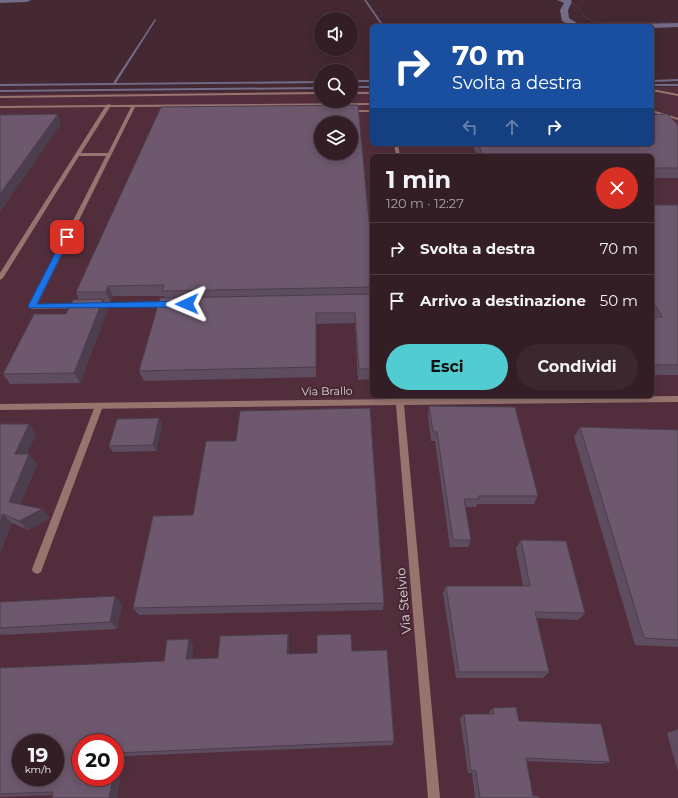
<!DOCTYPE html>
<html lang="it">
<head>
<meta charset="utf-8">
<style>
  :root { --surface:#331e26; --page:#3b272e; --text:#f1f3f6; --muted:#a9a2a7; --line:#4e3c43; --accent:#51ccd1 }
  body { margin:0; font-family:Montserrat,sans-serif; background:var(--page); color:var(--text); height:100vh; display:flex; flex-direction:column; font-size:15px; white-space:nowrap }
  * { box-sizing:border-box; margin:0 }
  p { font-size:13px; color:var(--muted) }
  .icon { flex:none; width:22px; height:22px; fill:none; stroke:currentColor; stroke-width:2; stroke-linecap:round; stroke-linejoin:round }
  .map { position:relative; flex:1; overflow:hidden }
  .panel { position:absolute; left:370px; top:154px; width:284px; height:244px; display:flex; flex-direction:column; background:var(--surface); border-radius:6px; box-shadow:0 2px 10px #0003,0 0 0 1px var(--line) }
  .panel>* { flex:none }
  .banner { position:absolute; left:370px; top:24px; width:284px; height:122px; border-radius:6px; box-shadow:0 2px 10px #0003,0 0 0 1px var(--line); background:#1a4fa0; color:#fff; overflow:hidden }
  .buttons { position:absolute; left:314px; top:12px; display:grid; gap:8px }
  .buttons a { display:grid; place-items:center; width:44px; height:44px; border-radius:50%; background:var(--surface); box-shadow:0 2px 10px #0003,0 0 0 1px var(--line); font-size:20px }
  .speed { position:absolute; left:12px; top:734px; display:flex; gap:8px; font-size:20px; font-weight:700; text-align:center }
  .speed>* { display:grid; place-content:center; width:52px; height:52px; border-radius:50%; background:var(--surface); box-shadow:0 2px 10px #0003,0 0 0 1px var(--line); line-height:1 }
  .speed small { font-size:10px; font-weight:400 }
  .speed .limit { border:6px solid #d22; background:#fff; color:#111 }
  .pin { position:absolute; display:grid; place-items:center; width:34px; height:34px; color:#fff; margin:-17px; border-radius:8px; box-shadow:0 2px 6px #0006 }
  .me { position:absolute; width:44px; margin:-22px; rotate:269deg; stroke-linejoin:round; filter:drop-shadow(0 0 3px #0008) }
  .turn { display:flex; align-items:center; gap:14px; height:84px; padding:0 16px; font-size:18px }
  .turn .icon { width:52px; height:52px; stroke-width:2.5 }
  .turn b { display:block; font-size:28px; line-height:34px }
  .lanes { display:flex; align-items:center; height:38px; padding:0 16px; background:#0003; justify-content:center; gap:20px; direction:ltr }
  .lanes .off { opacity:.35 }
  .round { display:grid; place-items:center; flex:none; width:42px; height:42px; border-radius:21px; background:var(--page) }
  .summary { display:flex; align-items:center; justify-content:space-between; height:68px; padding:0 16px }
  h1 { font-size:24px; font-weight:700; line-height:30px }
  .button { display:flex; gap:8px; margin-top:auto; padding:8px 16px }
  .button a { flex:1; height:46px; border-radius:24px; background:var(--accent); color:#111; font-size:16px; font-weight:700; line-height:46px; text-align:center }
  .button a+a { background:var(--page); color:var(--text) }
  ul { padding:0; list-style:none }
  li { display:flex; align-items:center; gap:12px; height:52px; padding:0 16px; border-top:1px solid var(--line) }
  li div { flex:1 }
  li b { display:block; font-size:15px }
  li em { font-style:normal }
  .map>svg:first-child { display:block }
  .built { fill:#522e3c; fill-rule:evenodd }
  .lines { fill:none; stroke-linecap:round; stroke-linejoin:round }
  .stream { fill:#726c88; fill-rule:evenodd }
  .canal { fill:#726c88; fill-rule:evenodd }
  .path { stroke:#7d656d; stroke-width:1; stroke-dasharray:0.5 1.5; stroke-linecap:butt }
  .service { fill:#98746f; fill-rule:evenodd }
  .minor { fill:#98746f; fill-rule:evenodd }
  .wall { fill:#5e4c5f }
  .shaded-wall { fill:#4c3e4d }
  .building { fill:#6d586e; stroke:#4c3e4d; fill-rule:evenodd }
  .route { fill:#1a73e8; stroke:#114b97 }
  .labels { text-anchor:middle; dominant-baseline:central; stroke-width:4; stroke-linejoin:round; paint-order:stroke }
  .street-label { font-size:11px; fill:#e1ced4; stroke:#442832 }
  .near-street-label { font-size:13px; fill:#e1ced4; stroke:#442832 }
</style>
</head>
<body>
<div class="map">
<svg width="678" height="798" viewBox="0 0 678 798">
  <rect width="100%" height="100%" fill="#442832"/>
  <path class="built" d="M 652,87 L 678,87 L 678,798 L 0,798 L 0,94 L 321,91 L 321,101 L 351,101 L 351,90 L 372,90 L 372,144 L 652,144 ZM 321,123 L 351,123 L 351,153 L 321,153 ZM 372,156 L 652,156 L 652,396 L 372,396 ZM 21,743 L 55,743 L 55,777 L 21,777 ZM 81,743 L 115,743 L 115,777 L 81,777 Z"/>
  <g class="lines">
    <path class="stream" d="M 364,0 L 366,0 L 384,26 L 382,26 Z
      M 155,19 L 156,20 L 116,83 L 321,81 L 321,83 L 0,86 L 0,84 L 113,83 Z
      M 678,79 L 678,81 L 652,82 L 652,80 Z
      M 351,80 L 372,80 L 372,82 L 351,82 Z
      M 652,84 L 678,84 L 678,86 L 652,86 Z
      M 351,86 L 372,86 L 372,88 L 351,88 Z
      M 321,87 L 321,89 L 0,92 L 0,90 Z"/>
    <path class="canal" d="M 0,0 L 31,0 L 27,2 L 0,3 Z
      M 557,0 L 571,0 L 572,2 L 568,10 L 569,18 L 582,26 L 572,26 L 562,21 L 560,10 L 564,3 Z
      M 678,23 L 678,27 L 652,28 L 652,26 L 632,26 L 636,24 Z"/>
    <path class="path" d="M 570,0 L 586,18 L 595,22 L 678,23"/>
    <path class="service" d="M 372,103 L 372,105 L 135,107 L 37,305 L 80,304 L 82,304 L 83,306 L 82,308 L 32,309 L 29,307 L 106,156 L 79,156 L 3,278 L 0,280 L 0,273 L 105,107 L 0,108 L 0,106 L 107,105 L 109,104 L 111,105 ZM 110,107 L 131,107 L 108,153 L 81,153 Z
      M 347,110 L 372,110 L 372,112 L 349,112 L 347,111 Z
      M 652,110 L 678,118 L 678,120 L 652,112 Z
      M 394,144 L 398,144 L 400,156 L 396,156 Z
      M 168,302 L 170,302 L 170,306 L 95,307 L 92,305 L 95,303 Z
      M 99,403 L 102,404 L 103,406 L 42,569 L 41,572 L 37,574 L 33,572 L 32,569 L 95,406 L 96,404 Z"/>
    <path class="minor" d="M 652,89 L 678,94 L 678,96 L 652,91 Z
      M 321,92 L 321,94 L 0,98 L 0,96 Z
      M 351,92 L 372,92 L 372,94 L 351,94 Z
      M 678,396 L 678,402 L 404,405 L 440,798 L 428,798 L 396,405 L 0,410 L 0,404 L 397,399 L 400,398 L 403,399 Z"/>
  </g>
  <path class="wall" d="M 161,107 L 372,252 L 372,379 L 358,380 L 355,323 L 316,324 L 316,377 L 144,381 L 139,371 L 165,298 L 164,296 L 113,296 L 110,302 L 105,302 L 108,309 L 80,383 L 10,384 L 3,374 L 66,314 L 79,300 L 76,292 Z
    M 678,125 L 678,178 L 652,178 L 652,156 L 477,156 L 472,144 L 652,144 Z
    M 652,205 L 678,205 L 678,375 L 652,375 Z
    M 429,406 L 538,496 L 534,504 L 477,504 L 476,507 L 465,507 L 471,540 L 468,547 L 450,547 L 435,441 L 431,441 L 428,415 Z
    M 159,418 L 162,425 L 156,451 L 113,452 L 109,446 Z
    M 0,424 L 36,434 L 27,454 L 37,464 L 20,505 L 42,509 L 50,518 L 28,530 L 12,523 L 0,553 Z
    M 580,427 L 678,430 L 678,647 L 635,645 L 574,437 Z
    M 521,540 L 585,613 L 578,620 L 537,618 L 549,672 L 543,678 L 456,678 L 443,593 L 446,586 L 523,586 L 516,548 Z
    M 0,602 L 122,604 L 117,629 L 0,635 Z
    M 384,603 L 383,610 L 139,615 L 133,608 Z
    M 288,634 L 289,640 L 289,654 L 352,651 L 394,741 L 392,745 L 125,756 L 52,795 L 0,797 L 0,668 L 164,661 L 193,645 L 192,659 L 218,658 Z
    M 493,708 L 519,721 L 610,762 L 602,764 L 526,761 L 533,796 L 539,798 L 475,798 L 472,773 L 468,773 L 460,718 L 464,714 L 489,714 L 489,712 Z
    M 678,729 L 678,772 L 667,733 Z"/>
  <path class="shaded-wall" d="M 58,114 L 61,124 L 0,212 L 0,194 Z
    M 108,286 L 113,296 L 110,302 L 106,292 Z
    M 103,299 L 108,309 L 80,383 L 74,373 Z
    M 159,418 L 162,425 L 156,451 L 153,445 Z
    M 29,424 L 36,434 L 23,464 L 15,454 Z
    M 29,454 L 37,464 L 17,511 L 9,502 Z
    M 42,509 L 50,518 L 28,530 L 19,521 Z
    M 3,514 L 12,523 L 0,553 L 0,522 Z
    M 115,596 L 122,604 L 117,629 L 110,622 Z
    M 288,634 L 289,640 L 289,661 L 287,654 Z
    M 189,639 L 193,645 L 191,665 L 186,659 Z
    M 117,753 L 125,756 L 117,798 L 109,798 L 113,777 L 115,777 L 115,765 Z"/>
  <path class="building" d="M 358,105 L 372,252 L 372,287 L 162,291 L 164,285 L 108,286 L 106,292 L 76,292 L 161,107 ZM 321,123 L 351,123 L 351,153 L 321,153 Z
    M 58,114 L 0,194 L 0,115 Z
    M 667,114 L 678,125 L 678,168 L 652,168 L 652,156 L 483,156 L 478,144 L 652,144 L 652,115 Z
    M 652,205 L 678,205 L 678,365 L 652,365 L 652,317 L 662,317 L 652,299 Z
    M 372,294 L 372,369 L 359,369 L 355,313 L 316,313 L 316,367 L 139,371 L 160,298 Z
    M 103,299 L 74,373 L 3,374 L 34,314 L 66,314 L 73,300 Z
    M 429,406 L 515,407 L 538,496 L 478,496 L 479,499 L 464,499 L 471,540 L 453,540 L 437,432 L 433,432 Z
    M 370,408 L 384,603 L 133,608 L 153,516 L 193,515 L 206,441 L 236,441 L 240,411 Z
    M 159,418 L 153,445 L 109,446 L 117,419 Z
    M 0,424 L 29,424 L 15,454 L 29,454 L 9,502 L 42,509 L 19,521 L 3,514 L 0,522 Z
    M 580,427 L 678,430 L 678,640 L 644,638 Z
    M 521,540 L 566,541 L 585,613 L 535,612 L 549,672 L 459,672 L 446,586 L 530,586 Z
    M 115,596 L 110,622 L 0,628 L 0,602 Z
    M 288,634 L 287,654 L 317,653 L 317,635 L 351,634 L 352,651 L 387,650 L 394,741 L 117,753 L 115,765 L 115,743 L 81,743 L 81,777 L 113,777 L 109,798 L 52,798 L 53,792 L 0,794 L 0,668 L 164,661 L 167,640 L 189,639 L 186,659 L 218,658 L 220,636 ZM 21,743 L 55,743 L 55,777 L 21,777 Z
    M 516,707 L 519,721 L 601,724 L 610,762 L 526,758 L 533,796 L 538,796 L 539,798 L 480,798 L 476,771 L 471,771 L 464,714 L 494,714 L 493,708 Z"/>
  <path class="route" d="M 64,236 L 70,237 L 37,304 L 187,301 L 190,304 L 187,307 L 29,308 L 28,306 Z"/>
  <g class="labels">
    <g class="street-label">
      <text transform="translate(327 391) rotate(-1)">Via Brallo</text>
    </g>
    <g class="near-street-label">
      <text transform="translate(403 601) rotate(-95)">Via Stelvio</text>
    </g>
  </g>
</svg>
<div class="buttons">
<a><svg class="icon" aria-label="sound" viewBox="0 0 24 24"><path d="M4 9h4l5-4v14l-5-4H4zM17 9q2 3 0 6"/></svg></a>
<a><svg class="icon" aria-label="search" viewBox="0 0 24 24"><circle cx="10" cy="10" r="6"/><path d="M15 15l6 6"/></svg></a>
<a><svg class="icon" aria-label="layers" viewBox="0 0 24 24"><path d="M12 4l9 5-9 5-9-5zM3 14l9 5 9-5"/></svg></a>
</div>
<div class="speed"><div>19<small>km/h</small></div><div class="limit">20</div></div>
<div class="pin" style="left:67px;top:237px;background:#d93025"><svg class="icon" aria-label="arrive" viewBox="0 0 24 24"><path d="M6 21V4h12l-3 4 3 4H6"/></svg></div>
<svg class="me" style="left:187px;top:304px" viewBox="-20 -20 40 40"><path d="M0-17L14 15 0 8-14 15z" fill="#1a73e8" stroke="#fff" stroke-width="4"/></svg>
<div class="banner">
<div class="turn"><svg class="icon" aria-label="right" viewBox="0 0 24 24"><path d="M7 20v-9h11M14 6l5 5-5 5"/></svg><div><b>70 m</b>Svolta a destra</div></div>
<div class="lanes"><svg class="icon off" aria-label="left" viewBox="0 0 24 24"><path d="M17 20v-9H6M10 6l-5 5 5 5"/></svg><svg class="icon off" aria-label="ahead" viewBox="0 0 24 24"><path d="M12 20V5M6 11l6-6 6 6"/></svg><svg class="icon" aria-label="right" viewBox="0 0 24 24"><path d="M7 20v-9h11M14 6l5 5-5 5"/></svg></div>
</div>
<section class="panel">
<div class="summary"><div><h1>1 min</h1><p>120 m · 12:27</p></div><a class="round" style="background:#d93025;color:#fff"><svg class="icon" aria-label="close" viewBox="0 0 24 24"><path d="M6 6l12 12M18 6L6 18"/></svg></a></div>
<ul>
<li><svg class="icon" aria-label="right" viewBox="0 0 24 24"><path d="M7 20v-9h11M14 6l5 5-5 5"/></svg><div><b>Svolta a destra</b></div><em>70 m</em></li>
<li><svg class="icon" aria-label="arrive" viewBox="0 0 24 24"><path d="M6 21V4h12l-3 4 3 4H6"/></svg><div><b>Arrivo a destinazione</b></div><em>50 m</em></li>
</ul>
<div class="button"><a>Esci</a><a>Condividi</a></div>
</section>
</div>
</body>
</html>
